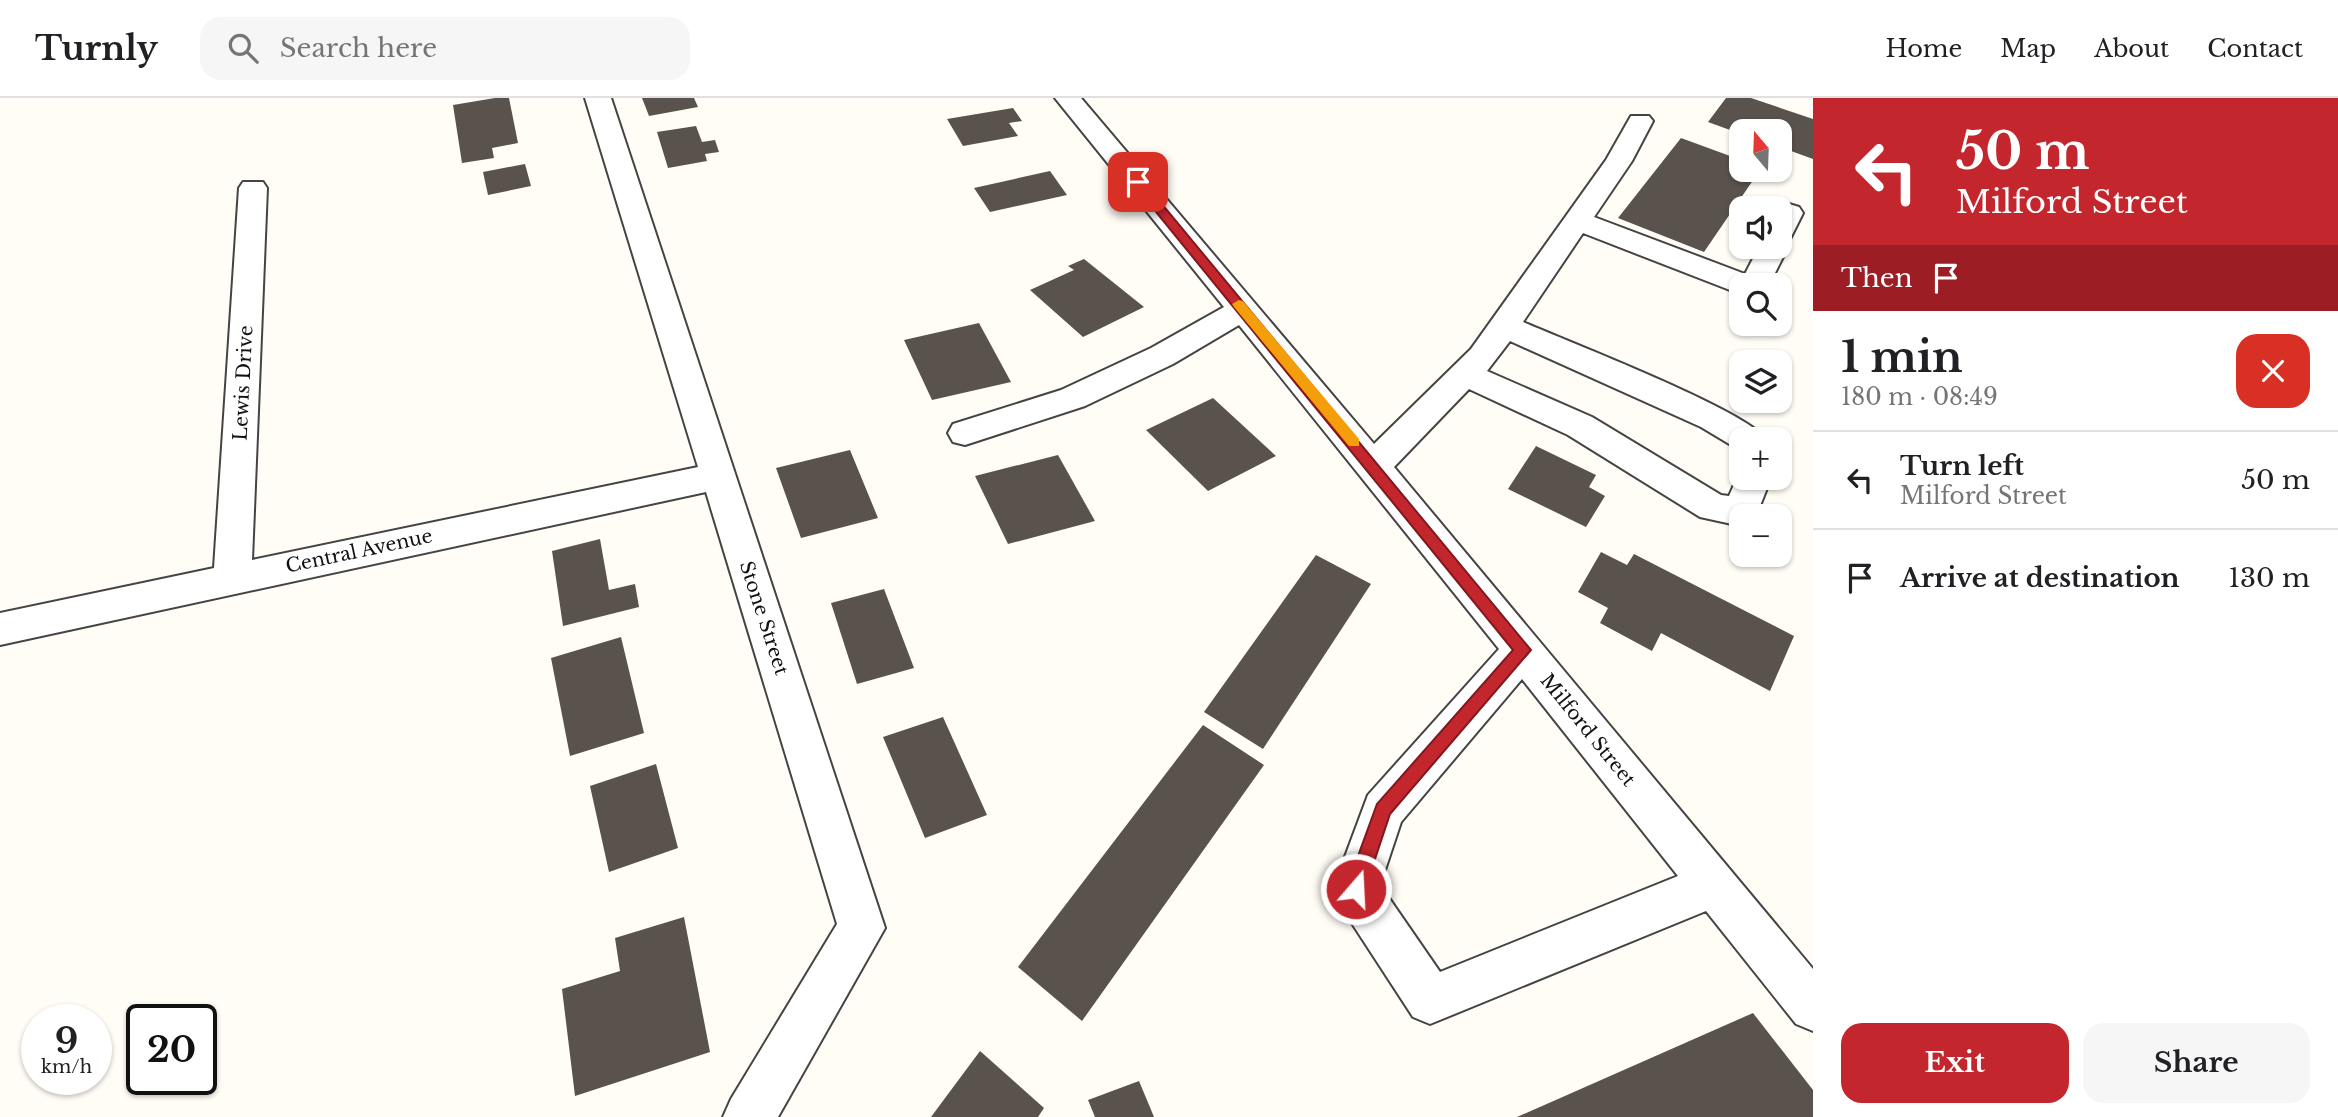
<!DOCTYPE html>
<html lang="en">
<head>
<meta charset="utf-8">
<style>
  :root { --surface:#fff; --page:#f6f6f6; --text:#202124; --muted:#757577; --line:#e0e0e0; --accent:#c4262e }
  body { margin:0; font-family:"Libre Baskerville",serif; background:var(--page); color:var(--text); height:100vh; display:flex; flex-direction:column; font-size:26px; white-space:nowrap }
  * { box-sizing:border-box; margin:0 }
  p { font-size:23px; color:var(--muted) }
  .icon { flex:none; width:38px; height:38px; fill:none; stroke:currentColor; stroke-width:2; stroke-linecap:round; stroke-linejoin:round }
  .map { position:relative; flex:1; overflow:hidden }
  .details { display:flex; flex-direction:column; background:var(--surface); width:525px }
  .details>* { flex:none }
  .banner { background:#c4262e; color:#fff; overflow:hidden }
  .needle { width:46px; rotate:341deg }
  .tools { position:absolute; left:1729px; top:21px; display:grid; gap:14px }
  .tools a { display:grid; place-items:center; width:63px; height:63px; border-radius:14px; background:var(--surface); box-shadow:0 2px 5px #0004; font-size:35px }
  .speed { position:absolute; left:21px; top:906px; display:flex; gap:14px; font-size:35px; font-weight:700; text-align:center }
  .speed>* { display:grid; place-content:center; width:91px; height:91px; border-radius:50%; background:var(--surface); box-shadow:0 2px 5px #0004; line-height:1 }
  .speed small { font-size:18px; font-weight:400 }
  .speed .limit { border:4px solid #111; border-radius:10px; background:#fff; color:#111 }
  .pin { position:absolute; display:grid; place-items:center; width:60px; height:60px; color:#fff; margin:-30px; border-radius:14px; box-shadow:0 4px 10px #0006 }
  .me { position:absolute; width:77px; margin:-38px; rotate:19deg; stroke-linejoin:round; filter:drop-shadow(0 0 5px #0008) }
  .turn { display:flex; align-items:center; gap:24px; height:147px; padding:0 28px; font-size:32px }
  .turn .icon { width:91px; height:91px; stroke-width:2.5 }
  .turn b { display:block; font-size:49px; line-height:60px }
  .then { display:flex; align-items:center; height:66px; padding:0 28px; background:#0003; gap:14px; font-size:26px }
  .round { display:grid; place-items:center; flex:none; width:74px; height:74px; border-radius:21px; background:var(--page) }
  .head { display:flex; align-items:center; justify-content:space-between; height:119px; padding:0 28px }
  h1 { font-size:42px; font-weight:800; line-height:52px }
  .cta { display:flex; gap:14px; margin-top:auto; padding:14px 28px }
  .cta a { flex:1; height:80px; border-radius:21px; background:var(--accent); color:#fff; font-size:28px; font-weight:800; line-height:80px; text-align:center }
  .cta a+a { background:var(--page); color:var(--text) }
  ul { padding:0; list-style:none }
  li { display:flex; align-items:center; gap:21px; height:98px; padding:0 28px; border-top:2px solid var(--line) }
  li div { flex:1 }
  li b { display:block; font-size:26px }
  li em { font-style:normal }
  header { display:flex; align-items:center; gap:42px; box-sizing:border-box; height:98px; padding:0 35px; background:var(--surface); border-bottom:2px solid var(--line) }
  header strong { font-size:33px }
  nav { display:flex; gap:38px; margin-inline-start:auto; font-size:24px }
  .search { width:490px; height:63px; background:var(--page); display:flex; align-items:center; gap:18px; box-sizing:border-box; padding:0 24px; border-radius:21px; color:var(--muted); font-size:26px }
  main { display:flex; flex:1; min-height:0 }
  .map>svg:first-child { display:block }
  .building { fill:#5a524d }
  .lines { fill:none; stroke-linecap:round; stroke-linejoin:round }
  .minor-casing { stroke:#444; stroke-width:4 }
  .minor { fill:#fff; fill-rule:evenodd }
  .route { fill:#c4262e; stroke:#7f191e; stroke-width:2 }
  .slow { fill:#f59e0b }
  .labels { text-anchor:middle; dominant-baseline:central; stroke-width:7; stroke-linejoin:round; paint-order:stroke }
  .street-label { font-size:19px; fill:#111; stroke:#fff }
</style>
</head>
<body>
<header>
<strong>Turnly</strong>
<div class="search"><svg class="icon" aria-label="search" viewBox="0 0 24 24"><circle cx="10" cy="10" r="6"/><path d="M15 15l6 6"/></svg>Search here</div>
<nav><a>Home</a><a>Map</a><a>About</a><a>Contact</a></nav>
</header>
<main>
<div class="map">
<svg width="1813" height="1019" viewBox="0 0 1813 1019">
  <rect width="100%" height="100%" fill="#fffdf5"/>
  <path class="building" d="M 495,0 L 509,0 L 518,45 L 492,50 L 494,60 L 462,65 L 453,7 Z
    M 642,0 L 694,0 L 698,9 L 649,18 Z
    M 1726,0 L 1751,0 L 1813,21 L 1813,61 L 1780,49 L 1780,33 L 1741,33 L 1741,36 L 1708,24 Z
    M 1013,10 L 1022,23 L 1009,25 L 1018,38 L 963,48 L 947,21 Z
    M 696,28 L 702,44 L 715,42 L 719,54 L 705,56 L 707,63 L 668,70 L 657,34 Z
    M 1681,40 L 1741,62 L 1741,72 L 1760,72 L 1704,154 L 1618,120 Z
    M 525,66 L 531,88 L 488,97 L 483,74 Z
    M 1050,73 L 1067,97 L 990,114 L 974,90 Z
    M 1084,161 L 1144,209 L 1083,239 L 1030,192 L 1074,172 L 1068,168 Z
    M 979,225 L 1011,284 L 932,302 L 904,242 Z
    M 1213,300 L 1276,358 L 1208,393 L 1146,332 Z
    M 1536,348 L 1596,377 L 1589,389 L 1605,398 L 1586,429 L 1508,391 Z
    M 850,352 L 878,420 L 801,440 L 776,370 Z
    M 1058,357 L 1095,423 L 1008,446 L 975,378 Z
    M 600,441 L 609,492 L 635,486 L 639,509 L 563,528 L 552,453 Z
    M 1601,454 L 1627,467 L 1634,456 L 1794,538 L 1770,593 L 1661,535 L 1652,553 L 1600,525 L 1608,510 L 1578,494 Z
    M 1316,457 L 1371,486 L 1263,651 L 1204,614 Z
    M 884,491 L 914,570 L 857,586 L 831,505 Z
    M 621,539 L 644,635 L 570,658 L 551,560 Z
    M 943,619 L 987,717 L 925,740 L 883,639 Z
    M 1203,627 L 1264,667 L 1082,923 L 1018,869 Z
    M 656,666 L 678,750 L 609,774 L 590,688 Z
    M 684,819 L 710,954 L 575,998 L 562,891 L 620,873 L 615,840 Z
    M 1753,915 L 1813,992 L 1813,1019 L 1517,1019 Z
    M 980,953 L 1044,1010 L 1038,1019 L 931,1019 Z
    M 1139,983 L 1154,1019 L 1095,1019 L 1088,1002 Z"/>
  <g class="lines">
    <defs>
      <path id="minor" d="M 585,0 L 611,0 L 885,830 L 778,1019 L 723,1019 L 731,1001 L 837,826 L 706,394 L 0,547 L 0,515 L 214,470 L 239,90 L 243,84 L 263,84 L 267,90 L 252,462 L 698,369 Z
        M 1055,0 L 1081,0 L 1374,346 L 1471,251 L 1606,62 L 1631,18 L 1649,18 L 1653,23 L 1632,63 L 1594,119 L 1745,176 L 1759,149 L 1780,149 L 1779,109 L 1789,106 L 1799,109 L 1803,115 L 1790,141 L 1784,143 L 1788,149 L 1769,187 L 1741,187 L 1741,195 L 1735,194 L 1583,135 L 1523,224 C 1562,241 1751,314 1765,341 L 1741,341 L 1741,351 L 1736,350 L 1701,329 L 1510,243 L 1487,273 L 1592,319 L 1721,397 L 1729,398 L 1741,371 L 1741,380 L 1771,380 L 1756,418 L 1741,418 L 1741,428 L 1700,419 L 1568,337 L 1469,291 L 1394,369 L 1813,871 L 1813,933 L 1796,926 L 1706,813 L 1430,926 L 1413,919 L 1340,807 L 1333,791 L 1368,697 L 1499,551 L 1239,227 L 1173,266 L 1085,308 L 965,347 L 953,344 L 948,335 L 953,326 L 1061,292 L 1151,250 L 1224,209 ZM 1522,581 L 1678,778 L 1440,874 L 1380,787 L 1401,724 Z"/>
    </defs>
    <use href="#minor" class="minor-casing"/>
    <use href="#minor" class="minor"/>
  </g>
  <path class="route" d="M 1134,82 L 1142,82 L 1531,552 L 1390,716 L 1363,797 L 1356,800 L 1349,797 L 1346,791 L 1377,706 L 1513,552 L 1134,87 Z"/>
  <path class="slow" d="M 1239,202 L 1243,203 L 1359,341 L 1359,348 L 1349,348 L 1234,209 L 1232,206 Z"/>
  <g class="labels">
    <g class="street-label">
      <text transform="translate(243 285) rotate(-87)">Lewis Drive</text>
      <text transform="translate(359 453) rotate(-12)">Central Avenue</text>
      <text transform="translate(764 520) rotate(72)">Stone Street</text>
      <text transform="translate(1588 632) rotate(51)">Milford Street</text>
    </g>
  </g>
</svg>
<div class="tools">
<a><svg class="needle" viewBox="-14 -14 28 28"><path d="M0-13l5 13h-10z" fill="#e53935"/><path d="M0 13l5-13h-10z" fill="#757577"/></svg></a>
<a><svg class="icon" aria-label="sound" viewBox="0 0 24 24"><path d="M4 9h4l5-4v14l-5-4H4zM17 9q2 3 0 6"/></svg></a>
<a><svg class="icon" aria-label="search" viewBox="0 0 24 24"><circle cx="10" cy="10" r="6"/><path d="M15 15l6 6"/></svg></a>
<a><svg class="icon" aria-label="layers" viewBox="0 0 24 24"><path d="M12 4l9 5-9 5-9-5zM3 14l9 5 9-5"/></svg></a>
<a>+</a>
<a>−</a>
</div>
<div class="speed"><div>9<small>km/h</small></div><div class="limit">20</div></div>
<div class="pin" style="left:1138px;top:84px;background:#d93025"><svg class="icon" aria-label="arrive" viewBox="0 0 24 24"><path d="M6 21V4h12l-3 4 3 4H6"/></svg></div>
<svg class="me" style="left:1356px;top:791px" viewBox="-20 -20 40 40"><circle r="17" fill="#c4262e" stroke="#fff" stroke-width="3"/><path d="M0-11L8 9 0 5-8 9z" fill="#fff"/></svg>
</div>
<section class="details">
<div class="banner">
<div class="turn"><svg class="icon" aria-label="left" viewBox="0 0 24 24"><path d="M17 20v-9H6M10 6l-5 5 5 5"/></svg><div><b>50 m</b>Milford Street</div></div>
<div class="then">Then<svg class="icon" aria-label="arrive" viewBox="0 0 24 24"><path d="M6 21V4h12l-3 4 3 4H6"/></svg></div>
</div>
<div class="head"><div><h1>1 min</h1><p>180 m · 08:49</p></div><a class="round" style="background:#d93025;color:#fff"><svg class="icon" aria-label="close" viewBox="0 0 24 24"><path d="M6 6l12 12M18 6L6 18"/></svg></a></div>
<ul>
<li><svg class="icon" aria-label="left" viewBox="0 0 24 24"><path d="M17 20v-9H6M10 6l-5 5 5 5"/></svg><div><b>Turn left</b><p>Milford Street</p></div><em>50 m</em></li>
<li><svg class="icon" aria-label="arrive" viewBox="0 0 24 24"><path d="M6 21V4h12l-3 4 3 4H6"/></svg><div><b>Arrive at destination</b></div><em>130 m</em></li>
</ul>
<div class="cta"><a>Exit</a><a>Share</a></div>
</section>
</main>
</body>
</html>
